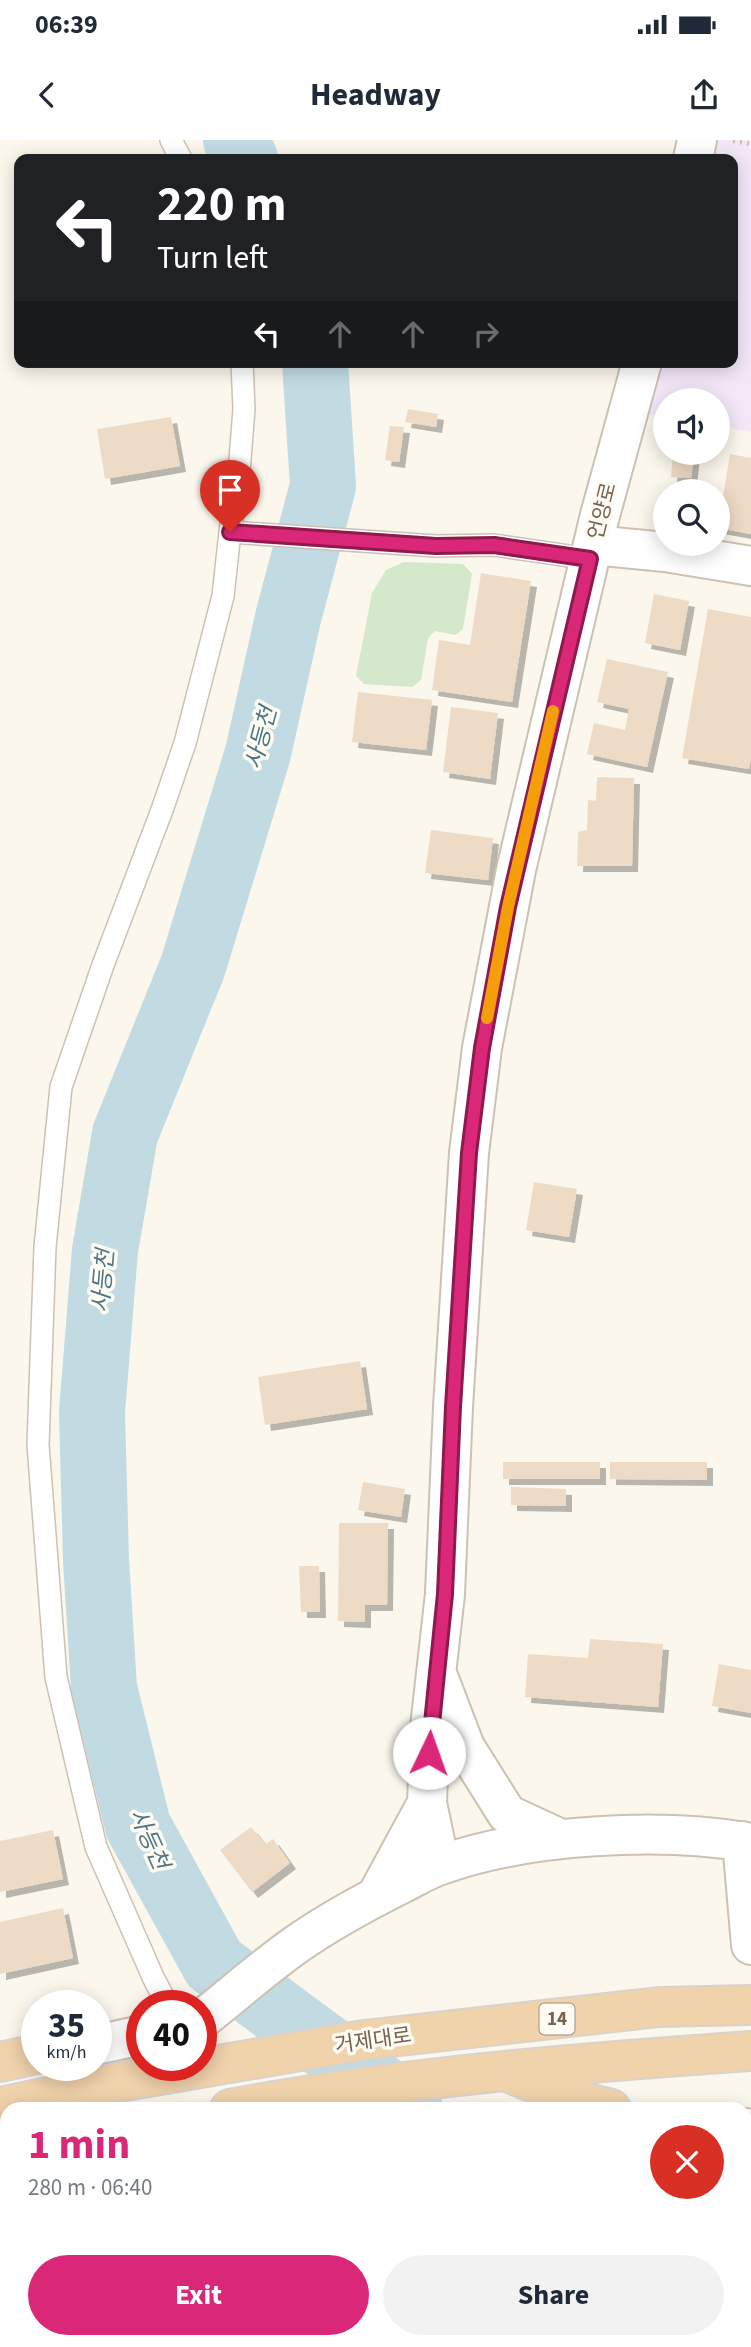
<!DOCTYPE html>
<html lang="en">
<head>
<meta charset="utf-8">
<style>
  :root { --surface:#fff; --page:#f2f2f3; --text:#1f2937; --muted:#747a83; --accent:#db2777 }
  body { margin:0; font-family:"Source Sans 3","Noto Sans KR",sans-serif; background:var(--page); color:var(--text); height:100vh; display:flex; flex-direction:column; font-size:26px; white-space:nowrap }
  * { box-sizing:border-box; margin:0 }
  p { font-size:23px; color:var(--muted) }
  .icon { flex:none; width:38px; height:38px; fill:none; stroke:currentColor; stroke-width:2; stroke-linecap:round; stroke-linejoin:round }
  .map { position:relative; flex:1; overflow:hidden }
  .panel { position:absolute; left:0px; top:1962px; width:752px; height:247px; display:flex; flex-direction:column; background:var(--surface); border-radius:21px 21px 0 0; box-shadow:0 4px 18px #0003 }
  .panel>* { flex:none }
  .guide { position:absolute; left:14px; top:14px; width:724px; height:214px; border-radius:14px; box-shadow:0 4px 18px #0003; background:#202124; color:#fff; overflow:hidden }
  .fabs { position:absolute; left:653px; top:248px; display:grid; gap:14px }
  .fabs a { display:grid; place-items:center; width:77px; height:77px; border-radius:50%; background:var(--surface); box-shadow:0 4px 18px #0003; font-size:35px }
  .speed { position:absolute; left:21px; top:1850px; display:flex; gap:14px; font-size:35px; font-weight:700; text-align:center }
  .speed>* { display:grid; place-content:center; width:91px; height:91px; border-radius:50%; background:var(--surface); box-shadow:0 4px 18px #0003; line-height:1 }
  .speed small { font-size:18px; font-weight:400 }
  .speed .limit { border:10px solid #d22; background:#fff; color:#111 }
  .pin { position:absolute; display:grid; place-items:center; width:60px; height:60px; color:#fff; margin:-72px -30px; border-radius:50% 50% 50% 0; rotate:-45deg; box-shadow:0 0 7px #0007 }
  .pin .icon { rotate:45deg }
  .me { position:absolute; width:77px; margin:-38px; rotate:3deg; stroke-linejoin:round; filter:drop-shadow(0 0 5px #0008) }
  .turn { display:flex; align-items:center; gap:24px; height:147px; padding:0 28px; font-size:32px }
  .turn .icon { width:91px; height:91px; stroke-width:2.5 }
  .turn b { display:block; font-size:49px; line-height:60px }
  .lanes { display:flex; align-items:center; height:66px; padding:0 28px; background:#0003; justify-content:center; gap:35px; direction:ltr }
  .lanes .off { opacity:.35 }
  .round { display:grid; place-items:center; flex:none; width:74px; height:74px; border-radius:37px; background:var(--page) }
  .overview { display:flex; align-items:center; justify-content:space-between; height:119px; padding:0 28px }
  h1 { font-size:42px; font-weight:700; line-height:52px; color:var(--accent) }
  .cta { display:flex; gap:14px; margin-top:auto; padding:14px 28px }
  .cta a { flex:1; height:80px; border-radius:42px; background:var(--accent); color:#fff; font-size:28px; font-weight:700; line-height:80px; text-align:center }
  .cta a+a { background:var(--page); color:var(--text) }
  .status { display:flex; justify-content:space-between; align-items:center; height:49px; padding:0 35px; background:var(--surface); direction:ltr }
  .status svg { height:19px; fill:currentColor }
  header { display:flex; justify-content:space-between; align-items:center; height:91px; padding:0 28px; background:var(--surface); font-size:32px; font-weight:700 }
  .map>svg:first-child { display:block }
  .industrial { fill:#ede9e4 }
  .education { fill:#f4e8f8 }
  .green { fill:#d4e8cb }
  .lines { fill:none; stroke-linecap:round; stroke-linejoin:round }
  .river { stroke:#c2dbe3; stroke-width:66 }
  .building { fill:#eedbc6; filter:url(#shadow) }
  .service-casing { stroke:#cdc1b3; stroke-width:24 }
  .minor-casing { stroke:#cdc1b3; stroke-width:42 }
  .tertiary-casing { stroke:#cdc1b3; stroke-width:42 }
  .trunk-casing { stroke:#d8d3ce; stroke-width:42 }
  .path { stroke:#d3bea9; stroke-width:4.5; stroke-dasharray:2 5; stroke-linecap:butt }
  .service { stroke:#fff; stroke-width:21 }
  .minor { stroke:#fff; stroke-width:38 }
  .tertiary { stroke:#fff; stroke-width:38 }
  .trunk { stroke:#f0d2ab; stroke-width:38 }
  .route-casing { stroke:#8e194d; stroke-width:18 }
  .route { stroke:#db2777; stroke-width:12 }
  .slow { stroke:#f59e0b; stroke-width:12 }
  .labels { text-anchor:middle; dominant-baseline:central; stroke-width:7; stroke-linejoin:round; paint-order:stroke }
  .shield { fill:#fefbf3; stroke:#9e9082; stroke-width:2 }
  .shield-label { font-size:19px; font-weight:bold; fill:#756251 }
  .street-label { font-size:21px; fill:#756251; stroke:#fefbf3 }
  .water-label { font-size:23px; font-style:italic; fill:#4c7585; stroke:#fefbf3 }
</style>
</head>
<body>
<div class="status"><b>06:39</b><svg viewBox="0 0 49 12"><path d="M0 12V9h3v3zM5 12V6h3v6zM10 12V3h3v9zM15 12V0h3v12zM26 1h20v11H26zM47 4h2v5h-2z"/></svg></div>
<header><svg class="icon" aria-label="back" viewBox="0 0 24 24"><path d="M15 5l-7 7 7 7"/></svg>Headway<svg class="icon" aria-label="share" viewBox="0 0 24 24"><path d="M12 15V3M7 8l5-5 5 5M5 13v7h14v-7"/></svg></header>
<div class="map">
<svg width="751" height="2207" viewBox="0 0 751 2207">
  <defs>
    <filter id="shadow"><feDropShadow dx="6" dy="6" stdDeviation="0" flood-color="#0004"/></filter>
  </defs>
  <rect width="100%" height="100%" fill="#fbf7ec"/>
  <path class="industrial" d="M 7,2069 L 7,2202 L 684,2202 L 687,2207 L 0,2207 L 0,2074 Z"/>
  <path class="education" d="M 697,0 L 751,0 L 751,292 L 718,286 L 718,261 L 665,261 L 665,277 L 629,270 L 642,222 L 733,222 L 733,19 L 693,19 Z"/>
  <path class="green" d="M 404,422 L 463,424 L 472,434 L 463,489 L 455,495 L 435,491 L 428,498 L 421,540 L 412,547 L 364,544 L 356,536 L 372,453 L 386,430 Z"/>
  <g class="lines">
    <path class="river" d="M 236,0 L 245,19
      M 315,222 L 323,346 L 288,478 L 258,613 L 193,826 L 125,994 L 105,1110 L 92,1272 L 96,1420 L 104,1548 L 138,1686 L 214,1824 L 410,1969
      M 746,2173 L 751,2178"/>
  </g>
  <path class="building" d="M 408,269 L 438,274 L 436,287 L 405,282 Z
    M 171,277 L 180,326 L 105,339 L 97,289 Z
    M 390,286 L 404,287 L 399,322 L 385,320 Z
    M 673,313 L 694,313 L 691,338 L 671,337 Z
    M 730,314 L 751,318 L 751,394 L 718,388 Z
    M 481,433 L 531,441 L 512,562 L 432,550 L 439,500 L 470,505 Z
    M 654,454 L 689,461 L 680,510 L 645,503 Z
    M 708,469 L 751,477 L 751,618 L 749,629 L 682,618 Z
    M 607,519 L 668,532 L 647,627 L 587,614 L 594,583 L 625,590 L 629,569 L 597,562 Z
    M 358,552 L 432,560 L 426,610 L 352,602 Z
    M 451,567 L 498,573 L 490,639 L 443,632 Z
    M 597,637 L 634,638 L 632,726 L 577,726 L 578,692 L 587,690 L 588,660 L 596,661 Z
    M 431,690 L 493,698 L 488,740 L 425,733 Z
    M 534,1042 L 577,1049 L 569,1097 L 526,1090 Z
    M 360,1221 L 367,1269 L 265,1285 L 258,1237 Z
    M 503,1322 L 600,1322 L 600,1339 L 503,1339 Z
    M 610,1322 L 707,1322 L 707,1340 L 610,1339 Z
    M 363,1342 L 405,1349 L 401,1377 L 358,1370 Z
    M 511,1347 L 566,1349 L 566,1366 L 511,1365 Z
    M 339,1383 L 388,1383 L 387,1465 L 365,1465 L 365,1482 L 338,1481 Z
    M 299,1426 L 319,1426 L 320,1472 L 301,1472 Z
    M 590,1499 L 663,1504 L 658,1567 L 525,1557 L 528,1514 L 588,1518 Z
    M 719,1524 L 751,1530 L 751,1573 L 712,1566 Z
    M 251,1687 L 265,1704 L 273,1699 L 290,1723 L 252,1752 L 220,1710 Z
    M 53,1690 L 63,1739 L 0,1752 L 0,1701 Z
    M 63,1768 L 73,1818 L 0,1834 L 0,1782 Z
    M 27,2202 L 209,2202 L 205,2207 L 36,2207 Z
    M 235,2202 L 644,2202 L 643,2207 L 234,2207 Z"/>
  <g class="lines">
    <defs>
      <path id="service" d="M 171,0 L 181,19
        M 230,392 L 436,406 L 494,405 L 590,419
        M 168,1866 L 153,1837 L 96,1707 L 56,1537 L 38,1305 L 45,1107 L 61,947 L 103,825 L 162,670 L 185,603 L 223,456 L 230,392 L 239,332 L 244,269 L 242,222"/>
      <path id="minor" d="M 593,405 L 665,412 L 751,426
        M 746,1988 L 751,1989"/>
      <path id="tertiary" d="M 693,19 L 697,0
        M 439,1539 L 465,1607 L 507,1674 L 561,1699
        M 742,1701 L 751,1805
        M 440,1725 L 427,1663 L 430,1587 L 445,1454 L 453,1267 L 469,1013 L 482,908 L 516,730 L 599,379 L 642,222
        M 376,1757 L 427,1663
        M 201,1880 C 233,1855 264,1827 297,1804 C 330,1781 367,1761 403,1743 C 415,1737 428,1729 441,1725 C 527,1694 661,1687 751,1703
        M 96,1905 L 142,1895"/>
      <path id="trunk" d="M 0,1922 L 37,1914
        M 510,1933 C 543,1947 576,1961 611,1969
        M 0,1967 L 125,1941 L 364,1900 L 659,1867 L 751,1865
        M 230,1969 C 402,1937 577,1923 751,1911
        M 0,2015 L 7,2013
        M 0,2074 L 7,2069"/>
    </defs>
    <use href="#service" class="service-casing"/>
    <use href="#minor" class="minor-casing"/>
    <use href="#tertiary" class="tertiary-casing"/>
    <use href="#trunk" class="trunk-casing"/>
    <path class="path" d="M 733,1 L 751,4"/>
    <use href="#service" class="service"/>
    <use href="#minor" class="minor"/>
    <use href="#tertiary" class="tertiary"/>
    <use href="#trunk" class="trunk"/>
  </g>
  <g class="lines">
    <defs>
      <path id="route" d="M 230,392 L 436,406 L 494,405 L 590,419 L 508,767 L 482,908 L 469,1013 L 453,1267 L 445,1454 L 429,1613"/>
    </defs>
    <use href="#route" class="route-casing"/>
    <use href="#route" class="route"/>
    <path class="slow" d="M 487,878 L 508,767 L 553,571"/>
  </g>
  <g class="labels">
    <rect class="shield" x="539.5" y="1863.5" width="35" height="31" rx="5"/>
    <g class="shield-label">
      <text x="557" y="1879">14</text>
    </g>
    <g class="street-label">
      <text transform="translate(602 371) rotate(-76)">언양로</text>
      <text transform="translate(373 1900) rotate(-8)">거제대로</text>
    </g>
    <g class="water-label">
      <text transform="translate(261 598) rotate(-75)">사등천</text>
      <text transform="translate(103 1141) rotate(-85)">사등천</text>
      <text transform="translate(149 1699) rotate(66)">사등천</text>
    </g>
  </g>
</svg>
<div class="fabs">
<a><svg class="icon" aria-label="sound" viewBox="0 0 24 24"><path d="M4 9h4l5-4v14l-5-4H4zM17 9q2 3 0 6"/></svg></a>
<a><svg class="icon" aria-label="search" viewBox="0 0 24 24"><circle cx="10" cy="10" r="6"/><path d="M15 15l6 6"/></svg></a>
</div>
<div class="speed"><div>35<small>km/h</small></div><div class="limit">40</div></div>
<div class="pin" style="left:230px;top:392px;background:#d93025"><svg class="icon" aria-label="arrive" viewBox="0 0 24 24"><path d="M6 21V4h12l-3 4 3 4H6"/></svg></div>
<svg class="me" style="left:429px;top:1613px" viewBox="-20 -20 40 40"><circle r="19" fill="#fff"/><path d="M0-13L10 11 0 6-10 11z" fill="#db2777"/></svg>
<div class="guide">
<div class="turn"><svg class="icon" aria-label="left" viewBox="0 0 24 24"><path d="M17 20v-9H6M10 6l-5 5 5 5"/></svg><div><b>220 m</b>Turn left</div></div>
<div class="lanes"><svg class="icon" aria-label="left" viewBox="0 0 24 24"><path d="M17 20v-9H6M10 6l-5 5 5 5"/></svg><svg class="icon off" aria-label="ahead" viewBox="0 0 24 24"><path d="M12 20V5M6 11l6-6 6 6"/></svg><svg class="icon off" aria-label="ahead" viewBox="0 0 24 24"><path d="M12 20V5M6 11l6-6 6 6"/></svg><svg class="icon off" aria-label="right" viewBox="0 0 24 24"><path d="M7 20v-9h11M14 6l5 5-5 5"/></svg></div>
</div>
<section class="panel">
<div class="overview"><div><h1>1 min</h1><p>280 m · 06:40</p></div><a class="round" style="background:#d93025;color:#fff"><svg class="icon" aria-label="close" viewBox="0 0 24 24"><path d="M6 6l12 12M18 6L6 18"/></svg></a></div>
<div class="cta"><a>Exit</a><a>Share</a></div>
</section>
</div>
</body>
</html>
